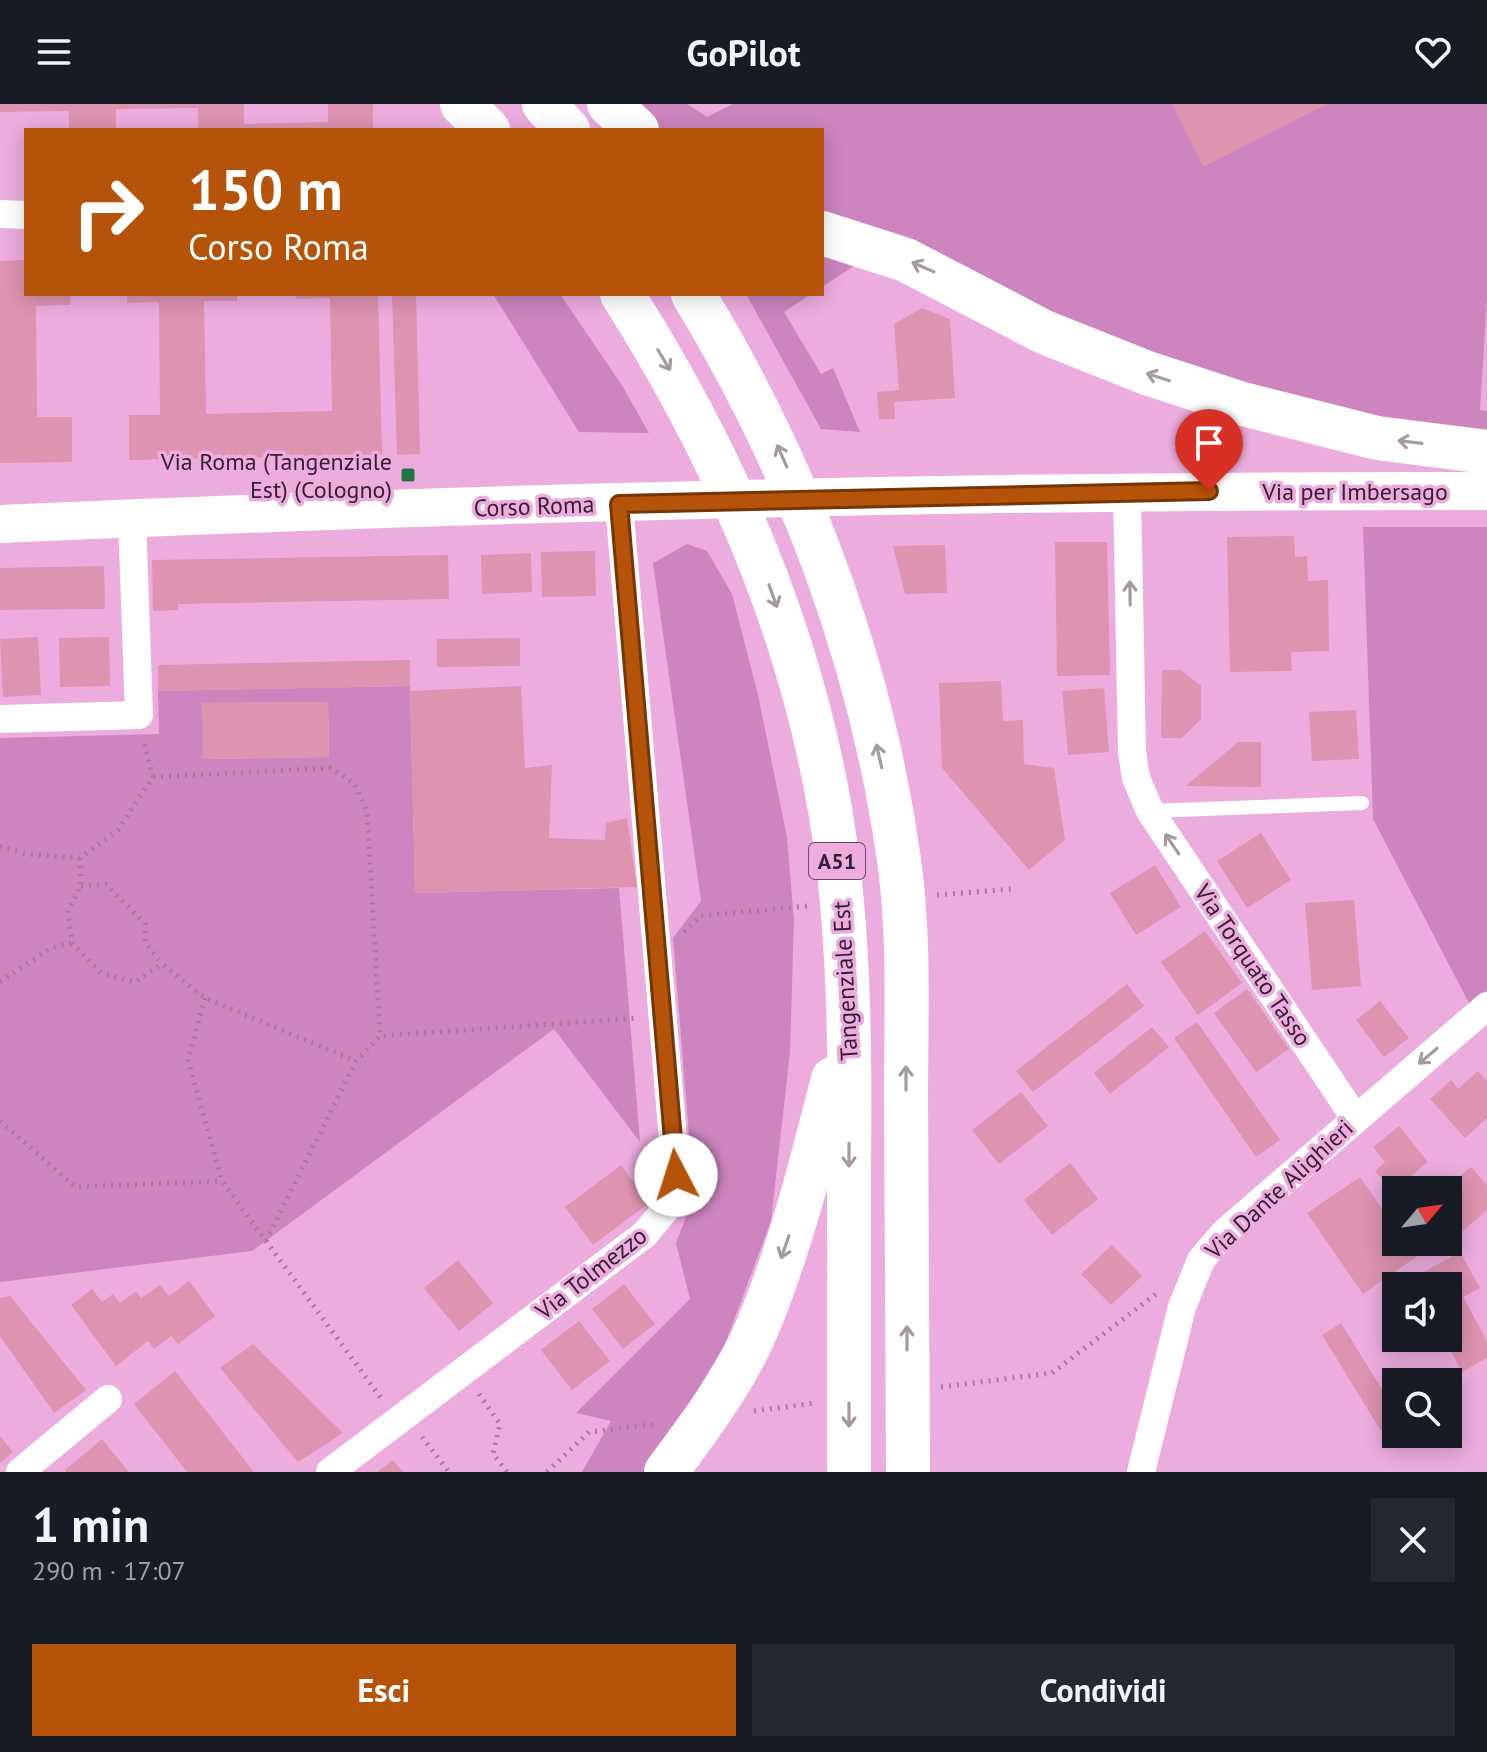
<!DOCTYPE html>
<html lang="it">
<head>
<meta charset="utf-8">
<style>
  :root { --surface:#171b24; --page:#242831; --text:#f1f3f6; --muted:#9ea1a6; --accent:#b45309 }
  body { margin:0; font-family:"PT Sans",sans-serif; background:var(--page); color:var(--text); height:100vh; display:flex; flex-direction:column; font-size:30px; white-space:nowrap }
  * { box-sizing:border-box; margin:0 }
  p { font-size:26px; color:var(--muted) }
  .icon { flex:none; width:44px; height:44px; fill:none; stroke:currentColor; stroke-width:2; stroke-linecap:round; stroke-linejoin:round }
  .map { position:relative; height:1368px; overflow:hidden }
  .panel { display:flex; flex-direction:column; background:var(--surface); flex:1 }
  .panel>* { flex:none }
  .hud { position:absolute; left:24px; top:24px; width:800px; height:168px; border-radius:0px; box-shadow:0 4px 20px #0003; background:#b45309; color:#fff; overflow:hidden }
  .needle { width:52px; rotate:61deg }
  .buttons { position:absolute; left:1382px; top:1072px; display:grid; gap:16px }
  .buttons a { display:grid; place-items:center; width:80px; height:80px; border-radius:0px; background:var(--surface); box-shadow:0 4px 20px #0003; font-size:40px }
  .pin { position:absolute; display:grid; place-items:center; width:68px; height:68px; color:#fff; margin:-82px -34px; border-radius:50% 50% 50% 0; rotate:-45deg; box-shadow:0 0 8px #0007 }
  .pin .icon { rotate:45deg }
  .me { position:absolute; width:88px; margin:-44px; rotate:355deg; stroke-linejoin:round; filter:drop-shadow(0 0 6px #0008) }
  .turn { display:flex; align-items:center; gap:28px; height:168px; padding:0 32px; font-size:36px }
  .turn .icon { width:104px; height:104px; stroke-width:2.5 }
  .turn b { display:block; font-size:56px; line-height:68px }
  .round { display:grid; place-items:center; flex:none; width:84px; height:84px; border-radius:0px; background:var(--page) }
  .headline { display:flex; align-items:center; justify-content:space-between; height:136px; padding:0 32px }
  h1 { font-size:48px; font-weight:700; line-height:60px }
  .button { display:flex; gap:16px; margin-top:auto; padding:16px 32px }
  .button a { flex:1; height:92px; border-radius:0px; background:var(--accent); color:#fff; font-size:32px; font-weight:700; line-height:92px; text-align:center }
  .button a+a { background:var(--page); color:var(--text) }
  header { display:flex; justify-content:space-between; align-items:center; height:104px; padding:0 32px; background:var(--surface); font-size:36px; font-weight:700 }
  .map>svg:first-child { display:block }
  .green { fill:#cc85be; fill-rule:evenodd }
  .building { fill:#de93b1 }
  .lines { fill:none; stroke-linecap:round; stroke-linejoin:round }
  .path { stroke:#a9789e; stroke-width:5; stroke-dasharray:2 6; stroke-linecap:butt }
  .lane { stroke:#fff; stroke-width:14 }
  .street { stroke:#fff; stroke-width:28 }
  .secondary { stroke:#fff; stroke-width:38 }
  .highway { stroke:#fff; stroke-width:44 }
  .oneway { stroke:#a49aa2 }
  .route-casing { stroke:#753606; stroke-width:20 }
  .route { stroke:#b45309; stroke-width:14 }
  .poi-dot { fill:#227446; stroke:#ecadde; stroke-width:3 }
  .labels { text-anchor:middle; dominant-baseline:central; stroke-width:7; stroke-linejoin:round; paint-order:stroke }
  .shield { fill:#ecadde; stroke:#6c4965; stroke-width:2 }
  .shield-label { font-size:22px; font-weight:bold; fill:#351e31 }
  .poi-label { font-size:24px; fill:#351e31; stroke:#ecadde; text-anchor:end }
  .street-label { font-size:24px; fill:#351e31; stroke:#ecadde }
</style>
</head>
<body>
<header><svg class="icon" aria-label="menu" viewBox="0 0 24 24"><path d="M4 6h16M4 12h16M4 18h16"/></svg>GoPilot<svg class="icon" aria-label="heart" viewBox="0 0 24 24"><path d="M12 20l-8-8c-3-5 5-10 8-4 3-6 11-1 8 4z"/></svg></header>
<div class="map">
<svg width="1487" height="1368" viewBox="0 0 1487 1368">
  <rect width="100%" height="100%" fill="#ecadde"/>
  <path class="green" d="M 631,0 L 687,0 L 707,13 L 733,0 L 1487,0 L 1487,194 L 1480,306 L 1487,307 L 1487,331 L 1378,313 L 1142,252 L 822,112 L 822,26 L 660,26 Z
    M 822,147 L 860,158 L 822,183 Z
    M 493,190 L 560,190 L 623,283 L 649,329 L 579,328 Z
    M 746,190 L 811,190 L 784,208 L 821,270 L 833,264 L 860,328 L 821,325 Z
    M 1363,423 L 1487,423 L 1487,887 L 1470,901 L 1373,715 Z
    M 687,440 L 707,447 L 732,490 L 758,591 L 787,733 L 794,816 L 790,948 L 771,1117 L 725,1240 L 649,1368 L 582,1368 L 611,1317 L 576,1309 L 690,1195 L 676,1139 L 687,1110 L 691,1055 L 673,834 L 701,797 L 653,459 Z
    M 410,582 L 415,789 L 619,784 L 640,1038 L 554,925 L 252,1147 L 0,1178 L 0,634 L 159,630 L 158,587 ZM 328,598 L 329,653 L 203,655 L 203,599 Z"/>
  <path class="building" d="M 0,0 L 244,0 L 244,20 L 328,18 L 328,0 L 373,0 L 373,26 L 198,26 L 198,4 L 116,5 L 116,26 L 69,26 L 69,7 L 0,8 Z
    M 1172,0 L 1327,0 L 1203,63 Z
    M 26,156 L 26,190 L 70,190 L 70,201 L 36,202 L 37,313 L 72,313 L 72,358 L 0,359 L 0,157 Z
    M 127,190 L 237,190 L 237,197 L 204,197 L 206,310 L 332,307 L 330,194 L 296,195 L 296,190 L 378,190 L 382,351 L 129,356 L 129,311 L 160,311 L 159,198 L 127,199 Z
    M 392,190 L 416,190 L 420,350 L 397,351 Z
    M 922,204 L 950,215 L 955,294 L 894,298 L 895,315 L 879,315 L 877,288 L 899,286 L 894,220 Z
    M 1294,432 L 1295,453 L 1307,452 L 1308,477 L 1328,476 L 1329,547 L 1291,548 L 1292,567 L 1230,568 L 1227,433 Z
    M 1055,438 L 1107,438 L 1110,571 L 1057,572 Z
    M 945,441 L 947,489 L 905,490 L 893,442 Z
    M 595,447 L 596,492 L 542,493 L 541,448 Z
    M 531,449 L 532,488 L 482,490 L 481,451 Z
    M 448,451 L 449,495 L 178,500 L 178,506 L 153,507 L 152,456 Z
    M 104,462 L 105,505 L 0,506 L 0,464 Z
    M 38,533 L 41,591 L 3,593 L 0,535 Z
    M 109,533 L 110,582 L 60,583 L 59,534 Z
    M 520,534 L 520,562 L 437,563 L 437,535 Z
    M 410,556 L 410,582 L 158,587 L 158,561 Z
    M 1162,566 L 1181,566 L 1201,582 L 1201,615 L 1182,634 L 1161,634 Z
    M 1001,577 L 1003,617 L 1023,616 L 1024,660 L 1054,664 L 1065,736 L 1029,766 L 942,664 L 939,579 Z
    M 521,582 L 525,664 L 552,661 L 549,734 L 605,736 L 606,719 L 627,714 L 637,783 L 415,789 L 410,587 Z
    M 1104,584 L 1109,648 L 1068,651 L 1062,587 Z
    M 328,598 L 329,653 L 203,655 L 202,599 Z
    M 1356,606 L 1359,655 L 1312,657 L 1309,608 Z
    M 1238,638 L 1261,638 L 1261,683 L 1186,682 Z
    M 1261,729 L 1291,776 L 1247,804 L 1217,757 Z
    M 1155,761 L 1181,803 L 1136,831 L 1110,789 Z
    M 1354,796 L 1361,882 L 1312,886 L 1305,799 Z
    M 1205,827 L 1242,879 L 1198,911 L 1161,858 Z
    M 1127,880 L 1144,902 L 1033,988 L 1016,967 Z
    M 1247,885 L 1289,945 L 1256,968 L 1214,909 Z
    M 1380,897 L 1409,934 L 1384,953 L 1356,916 Z
    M 1197,918 L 1280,1036 L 1256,1053 L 1174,934 Z
    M 1152,923 L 1169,943 L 1110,990 L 1094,969 Z
    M 1478,967 L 1487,977 L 1487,1014 L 1465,1034 L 1430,995 L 1451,976 L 1458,985 Z
    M 1021,988 L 1048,1022 L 999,1060 L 972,1026 Z
    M 1399,1022 L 1428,1058 L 1393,1087 L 1375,1067 L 1385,1058 L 1373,1043 Z
    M 1070,1059 L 1098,1095 L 1052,1131 L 1024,1096 Z
    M 621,1061 L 649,1099 L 593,1141 L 565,1103 Z
    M 1471,1063 L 1487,1081 L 1487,1106 L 1462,1128 L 1448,1112 L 1448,1086 L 1444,1086 Z
    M 1360,1073 L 1396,1125 L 1396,1138 L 1405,1138 L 1416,1153 L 1363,1190 L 1307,1109 Z
    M 1112,1141 L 1142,1172 L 1111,1201 L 1081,1170 Z
    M 1460,1148 L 1480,1184 L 1463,1193 L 1487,1237 L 1487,1254 L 1462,1268 L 1444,1234 L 1448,1234 L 1448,1182 L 1415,1182 L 1411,1175 Z
    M 458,1156 L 493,1199 L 459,1227 L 424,1184 Z
    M 189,1177 L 215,1212 L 178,1240 L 171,1232 L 154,1245 L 148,1237 L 116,1262 L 71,1201 L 92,1185 L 102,1198 L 113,1190 L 120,1199 L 136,1187 L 141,1194 L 160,1181 L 169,1192 Z
    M 624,1180 L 655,1220 L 623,1245 L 592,1205 Z
    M 10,1192 L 86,1286 L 54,1309 L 0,1232 L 0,1194 Z
    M 579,1217 L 610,1257 L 572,1286 L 541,1246 Z
    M 1341,1219 L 1396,1308 L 1396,1317 L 1381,1327 L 1322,1231 Z
    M 253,1240 L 343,1329 L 298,1358 L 220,1264 Z
    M 175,1267 L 254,1368 L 187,1368 L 134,1300 Z
    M 0,1332 L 13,1348 L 0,1359 Z
    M 102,1335 L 129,1368 L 66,1368 L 65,1366 Z
    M 393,1356 L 403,1368 L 377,1368 Z"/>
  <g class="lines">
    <path class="path" d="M 153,673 L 330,664 L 354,679 L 367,707 L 380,932
      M 0,742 L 25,750 L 80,754 L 118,726 L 153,673 L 143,636
      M 80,754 L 81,782 L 68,807 L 72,839 L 101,869 L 135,878 L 162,860 L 205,894 L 356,957
      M 81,782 L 106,780 L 145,820 L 145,838 L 162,860
      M 937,791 L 1012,785
      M 684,828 L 700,812 L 807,802
      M 0,878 L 51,844 L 72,839
      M 205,894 L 188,956 L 222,1077 L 381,1294
      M 0,1017 L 75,1083 L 222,1077
      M 266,1137 L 356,957 L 380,932 L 638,914
      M 941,1283 L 1052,1269 L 1156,1190
      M 479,1290 L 500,1320 L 493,1350 L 507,1368
      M 754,1307 L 816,1299
      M 422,1333 L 449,1368
      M 547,1368 L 589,1328 L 657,1320"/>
    <path class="lane" d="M 1150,707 L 1362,699"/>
    <path class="street" d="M 0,110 L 26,111
      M 1127,387 L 1132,648 L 1136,674 L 1150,707 L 1355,1014
      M 0,615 L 139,611 L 132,414
      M 20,1368 L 108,1295
      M 330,1368 L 645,1130 L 666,1105 L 676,1071 L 619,400
      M 1141,1368 L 1182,1203 L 1201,1156 L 1224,1129 L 1487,902"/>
    <path class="secondary" d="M 0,420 C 495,398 991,386 1487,387"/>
    <path class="highway" d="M 462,0 L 488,26
      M 544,0 L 568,26
      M 609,0 L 637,26
      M 822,129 L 906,156 L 1044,228 L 1147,269 L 1239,299 L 1377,334 L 1487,348
      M 622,190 C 732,363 813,555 838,760 C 850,862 850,964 849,1067 C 849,1167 849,1268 849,1368
      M 693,190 C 798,362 871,556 899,756 C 910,834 906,915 906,994 C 907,1119 907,1243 908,1368
      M 666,1368 C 700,1322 736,1275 758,1222 C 791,1142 812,1058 833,975"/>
  </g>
  <defs><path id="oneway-shaft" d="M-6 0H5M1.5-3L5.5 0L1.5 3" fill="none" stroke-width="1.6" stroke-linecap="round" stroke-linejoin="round" transform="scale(2)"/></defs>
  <g class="oneway">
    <use href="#oneway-shaft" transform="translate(923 163) rotate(-156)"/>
    <use href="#oneway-shaft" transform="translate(664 256) rotate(59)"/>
    <use href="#oneway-shaft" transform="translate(1158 273) rotate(-162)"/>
    <use href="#oneway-shaft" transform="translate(1410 338) rotate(-173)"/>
    <use href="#oneway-shaft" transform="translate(782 352) rotate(-114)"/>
    <use href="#oneway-shaft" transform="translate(1130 489) rotate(-91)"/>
    <use href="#oneway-shaft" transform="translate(773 492) rotate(70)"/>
    <use href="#oneway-shaft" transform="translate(879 652) rotate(-103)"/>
    <use href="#oneway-shaft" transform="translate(1172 740) rotate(-124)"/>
    <use href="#oneway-shaft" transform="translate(1428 952) rotate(140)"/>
    <use href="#oneway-shaft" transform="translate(906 974) rotate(-90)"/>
    <use href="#oneway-shaft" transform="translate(849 1051) rotate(90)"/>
    <use href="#oneway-shaft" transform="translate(785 1143) rotate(109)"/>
    <use href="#oneway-shaft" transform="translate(907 1234) rotate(-90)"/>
    <use href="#oneway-shaft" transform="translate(849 1311) rotate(90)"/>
  </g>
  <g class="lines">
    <defs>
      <path id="route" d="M 676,1071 L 619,400 L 1209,387"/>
    </defs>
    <use href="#route" class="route-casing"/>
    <use href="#route" class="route"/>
  </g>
  <rect class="poi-dot" x="400" y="363" width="16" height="16" rx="4"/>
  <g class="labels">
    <rect class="shield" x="809" y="739" width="56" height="36" rx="6"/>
    <g class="shield-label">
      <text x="837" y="757">A51</text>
    </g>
    <g class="poi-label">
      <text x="392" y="357">Via Roma (Tangenziale<tspan x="392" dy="28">Est) (Cologno)</tspan></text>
    </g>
    <g class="street-label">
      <text x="1355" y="387">Via per Imbersago</text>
      <text transform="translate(534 402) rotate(-2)">Corso Roma</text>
      <text transform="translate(1253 861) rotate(56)">Via Torquato Tasso</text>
      <text transform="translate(845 877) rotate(-93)">Tangenziale Est</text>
      <text transform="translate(1279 1085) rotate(-43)">Via Dante Alighieri</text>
      <text transform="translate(591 1169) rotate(-38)">Via Tolmezzo</text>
    </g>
  </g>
</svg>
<div class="buttons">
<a><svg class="needle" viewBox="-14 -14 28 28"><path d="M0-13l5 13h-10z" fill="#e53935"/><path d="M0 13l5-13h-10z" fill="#9ea1a6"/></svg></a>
<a><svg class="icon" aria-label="sound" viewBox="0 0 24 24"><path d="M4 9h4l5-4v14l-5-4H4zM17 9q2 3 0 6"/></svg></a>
<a><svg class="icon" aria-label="search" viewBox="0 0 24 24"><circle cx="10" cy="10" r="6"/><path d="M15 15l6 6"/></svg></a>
</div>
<div class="pin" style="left:1209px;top:387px;background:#d93025"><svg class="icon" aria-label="arrive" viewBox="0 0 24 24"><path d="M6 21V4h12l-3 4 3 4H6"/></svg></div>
<svg class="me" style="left:676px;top:1071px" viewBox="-20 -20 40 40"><circle r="19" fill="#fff"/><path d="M0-13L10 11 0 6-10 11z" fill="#b45309"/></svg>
<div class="hud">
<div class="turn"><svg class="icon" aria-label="right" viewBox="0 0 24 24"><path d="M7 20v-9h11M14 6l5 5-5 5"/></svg><div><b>150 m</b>Corso Roma</div></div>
</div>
</div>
<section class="panel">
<div class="headline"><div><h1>1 min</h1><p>290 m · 17:07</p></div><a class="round"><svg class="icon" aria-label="close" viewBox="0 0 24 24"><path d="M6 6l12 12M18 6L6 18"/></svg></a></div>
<div class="button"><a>Esci</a><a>Condividi</a></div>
</section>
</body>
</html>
